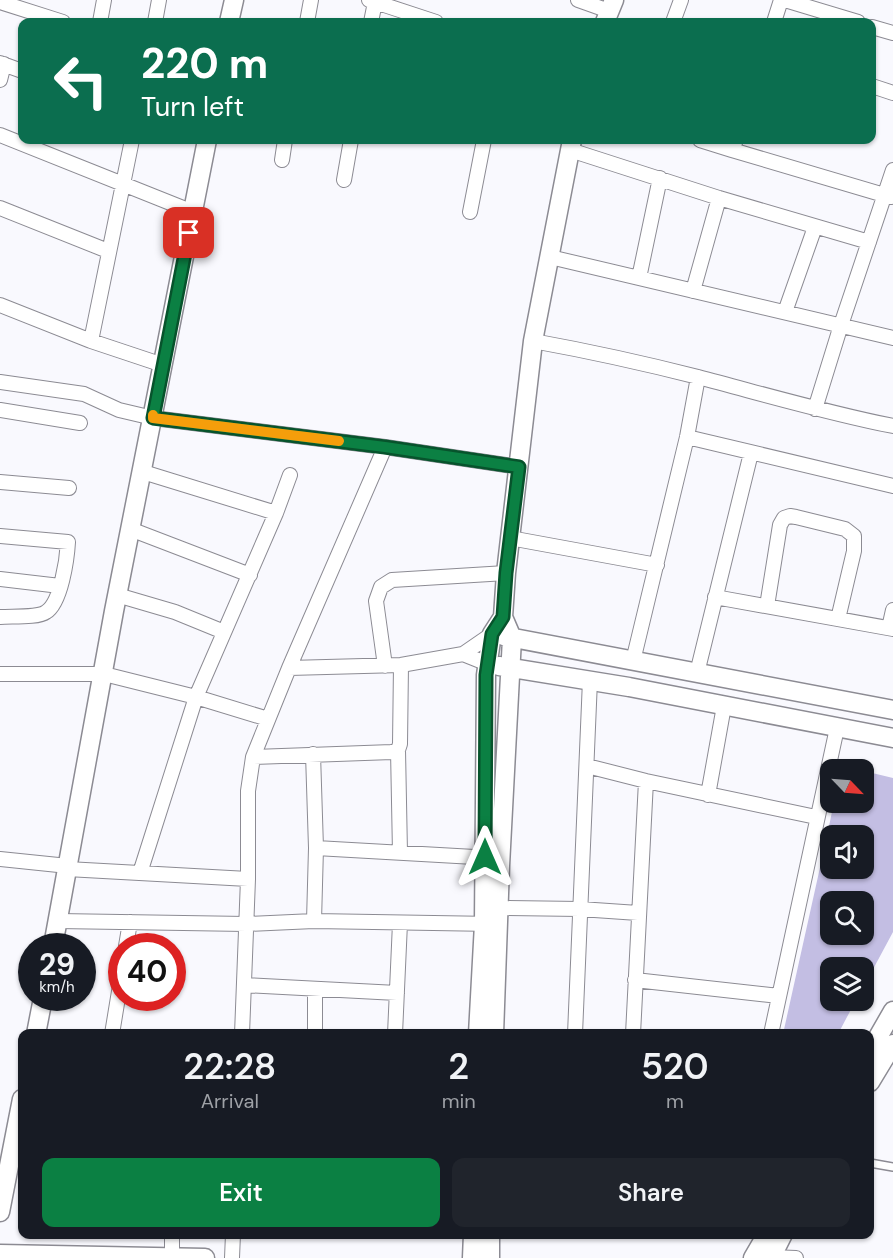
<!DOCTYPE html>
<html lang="en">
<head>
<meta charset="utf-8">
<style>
  :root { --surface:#171b24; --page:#20242c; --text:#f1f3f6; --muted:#9ea1a6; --accent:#0b8043 }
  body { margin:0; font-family:"DM Sans",sans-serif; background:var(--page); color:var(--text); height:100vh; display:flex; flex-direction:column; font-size:22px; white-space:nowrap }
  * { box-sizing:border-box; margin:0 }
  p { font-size:20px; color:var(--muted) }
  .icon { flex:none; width:33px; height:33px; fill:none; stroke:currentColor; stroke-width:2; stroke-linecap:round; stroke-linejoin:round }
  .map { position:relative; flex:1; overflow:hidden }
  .panel { position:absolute; left:18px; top:1029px; width:856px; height:210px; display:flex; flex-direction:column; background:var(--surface); border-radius:12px; box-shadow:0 2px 4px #0004 }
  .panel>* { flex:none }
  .top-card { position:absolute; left:18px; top:18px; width:858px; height:126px; border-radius:12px; box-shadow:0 2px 4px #0004; background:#0b6e4f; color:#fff; overflow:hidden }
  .needle { width:39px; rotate:115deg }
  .fabs { position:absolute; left:820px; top:759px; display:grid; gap:12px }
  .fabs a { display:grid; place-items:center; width:54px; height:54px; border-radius:12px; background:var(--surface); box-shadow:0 2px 4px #0004; font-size:30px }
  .speed { position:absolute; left:18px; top:933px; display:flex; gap:12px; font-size:30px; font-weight:700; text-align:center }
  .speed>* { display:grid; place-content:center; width:78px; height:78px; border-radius:50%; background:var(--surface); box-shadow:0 2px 4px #0004; line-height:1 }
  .speed small { font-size:15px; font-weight:400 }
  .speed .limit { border:9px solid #d22; background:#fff; color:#111 }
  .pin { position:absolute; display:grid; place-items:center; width:51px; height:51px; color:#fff; margin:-26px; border-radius:12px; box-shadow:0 3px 9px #0006 }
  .me { position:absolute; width:66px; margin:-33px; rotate:0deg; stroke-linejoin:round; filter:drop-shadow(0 0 4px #0008) }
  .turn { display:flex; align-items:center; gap:21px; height:126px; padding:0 24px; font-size:27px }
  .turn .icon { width:78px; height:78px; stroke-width:2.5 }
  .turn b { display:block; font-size:42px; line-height:51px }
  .eta { display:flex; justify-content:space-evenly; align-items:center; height:102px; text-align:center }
  .eta b { font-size:36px; font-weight:600; line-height:42px }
  .action { display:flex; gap:12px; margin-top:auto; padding:12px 24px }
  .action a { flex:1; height:69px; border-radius:12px; background:var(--accent); color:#fff; font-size:24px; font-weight:600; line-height:69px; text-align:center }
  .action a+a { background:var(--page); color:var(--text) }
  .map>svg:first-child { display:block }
  .building { fill:#c3bee3; fill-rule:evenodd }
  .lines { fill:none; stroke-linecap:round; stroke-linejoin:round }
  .lane-casing { stroke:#8c8b93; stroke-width:10 }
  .street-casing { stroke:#8c8b93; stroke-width:16 }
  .secondary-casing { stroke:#8c8b93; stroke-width:21 }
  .lane { stroke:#fff; stroke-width:7 }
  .street { stroke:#fff; stroke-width:14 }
  .secondary { stroke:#fff; stroke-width:18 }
  .route-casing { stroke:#07532c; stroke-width:15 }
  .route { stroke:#0b8043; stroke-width:10 }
  .slow { stroke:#f59e0b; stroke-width:10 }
</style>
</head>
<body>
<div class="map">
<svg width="893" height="1258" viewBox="0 0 893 1258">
  <rect width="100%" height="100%" fill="#f9f9fe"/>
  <path class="building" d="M 864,771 L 893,778 L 893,932 L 864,986 L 864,968 L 831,968 L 831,1000 L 856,1000 L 838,1034 L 783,1034 L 827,836 L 831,836 L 831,868 L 864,868 L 864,836 L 827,836 L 834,802 L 864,802 ZM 831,902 L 864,902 L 864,934 L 831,934 Z"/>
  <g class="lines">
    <defs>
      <path id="lane" d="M 870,1163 L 893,1167"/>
      <path id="street" d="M 369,0 L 436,22
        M 578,0 L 609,11
        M 785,0 L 858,22
        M 0,2 L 63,22
        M 100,22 L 104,0
        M 155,22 L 159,0
        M 307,22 L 311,0
        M 371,22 L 375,2
        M 673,22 L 681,0
        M 774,22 L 781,0
        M 872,27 L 893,33
        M 0,63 L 22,71
        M 0,80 L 4,64
        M 872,86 L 893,93
        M 0,135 L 193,212
        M 700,140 L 732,150
        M 736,140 L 732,150 L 891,197
        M 570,150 L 719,198 L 869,242
        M 282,160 L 285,140
        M 344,180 L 351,140
        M 0,208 L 108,251
        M 470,212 L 484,140
        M 550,257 L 893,338
        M 639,278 L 660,178
        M 693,291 L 719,198
        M 0,305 L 91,341 L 163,365
        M 785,312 L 815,227
        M 91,341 L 132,140
        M 533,341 C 588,351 643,363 698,377 C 763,394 827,413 893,426
        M 0,382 L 84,394 L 119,410 L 153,418 L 385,447 L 519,467
        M 815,409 L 841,325 L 893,170
        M 0,410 L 80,423
        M 687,437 L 893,486
        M 143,472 L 276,513
        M 0,482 L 69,488
        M 130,529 L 250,575
        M 0,536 L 68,542 C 67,559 61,603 46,612 C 38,618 11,616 0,617
        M 510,538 L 657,565
        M 0,579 L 60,586
        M 117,595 L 175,612 L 224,632
        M 715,597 L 893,629
        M 767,606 L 780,525 L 784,518 L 790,516 L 796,517 L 845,529 L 854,536 L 854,551 L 838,619
        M 889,628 L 893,610
        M 633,661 L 687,437 L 698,377
        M 488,664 L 463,654 L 492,634
        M 385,666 L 376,601 L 381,587 L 392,580 L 506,573
        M 289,668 L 401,665 L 463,654
        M 697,673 L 751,453
        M 0,674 L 104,674 L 196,697 L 268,719
        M 398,750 L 400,853
        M 313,754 L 316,848 L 314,921
        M 253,757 L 392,752 L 398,750 L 400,744 L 401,665
        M 587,766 L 646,781 L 816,817
        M 708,795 L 724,706
        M 316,848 L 492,858
        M 0,859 L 68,866
        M 67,869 L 248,879
        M 140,873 L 196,697 L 276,513 L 290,475
        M 499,908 L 580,909 L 638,913
        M 58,921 L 246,924 L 314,921 L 493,924
        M 126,946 L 130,922
        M 635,980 L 779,996
        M 244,985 L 397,993
        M 315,989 L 315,1034
        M 112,1034 L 122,973
        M 242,1034 L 248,879 L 248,791 L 253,757 L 289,668 L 385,447
        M 395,1034 L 400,923
        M 575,1034 L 590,680
        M 633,1034 L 646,781
        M 771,1034 L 837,728
        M 172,1257 L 172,1234
        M 771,1257 L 796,1258
        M 232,1258 L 233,1234"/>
      <path id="secondary" d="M 229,22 L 234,0
        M 605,22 L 614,0
        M 503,636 L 893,710
        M 499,666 L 629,687 L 893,738
        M 53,946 L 114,611 L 207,140
        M 36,1034 L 43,998
        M 478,1034 L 484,924 L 486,675 L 492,634 L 503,617
        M 494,1034 L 500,866 L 512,638 L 503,617 L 506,573 L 533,341 L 572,140
        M 870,1051 L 893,1011
        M 870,1082 L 893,1044
        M 0,1212 L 22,1099
        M 0,1254 L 205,1258
        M 472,1258 L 473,1234
        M 490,1258 L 490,1234
        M 753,1258 L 767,1234
        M 771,1258 L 783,1234"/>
    </defs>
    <use href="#lane" class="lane-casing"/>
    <use href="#street" class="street-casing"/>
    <use href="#secondary" class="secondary-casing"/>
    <use href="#lane" class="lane"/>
    <use href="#street" class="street"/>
    <use href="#secondary" class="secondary"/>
  </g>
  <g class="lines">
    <defs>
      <path id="route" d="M 189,233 L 153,418 L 385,447 L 519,467 L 506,573 L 503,617 L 492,634 L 486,675 L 485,857"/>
    </defs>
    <use href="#route" class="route-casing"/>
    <use href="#route" class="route"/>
    <path class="slow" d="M 153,415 L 153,418 L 339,441"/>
  </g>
</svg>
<div class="fabs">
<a><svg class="needle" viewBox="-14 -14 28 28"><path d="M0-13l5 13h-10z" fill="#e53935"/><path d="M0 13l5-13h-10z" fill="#9ea1a6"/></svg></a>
<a><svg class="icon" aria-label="sound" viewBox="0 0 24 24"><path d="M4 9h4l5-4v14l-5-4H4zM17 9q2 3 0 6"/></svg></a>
<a><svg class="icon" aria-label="search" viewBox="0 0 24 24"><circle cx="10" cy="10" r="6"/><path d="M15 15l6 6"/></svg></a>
<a><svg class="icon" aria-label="layers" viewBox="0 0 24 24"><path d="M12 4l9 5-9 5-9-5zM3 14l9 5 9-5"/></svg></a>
</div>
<div class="speed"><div>29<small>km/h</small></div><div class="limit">40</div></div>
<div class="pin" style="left:189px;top:233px;background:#d93025"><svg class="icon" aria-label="arrive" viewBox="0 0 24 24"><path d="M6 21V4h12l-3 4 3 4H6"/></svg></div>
<svg class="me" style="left:485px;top:857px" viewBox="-20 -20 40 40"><path d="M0-17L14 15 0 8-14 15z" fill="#0b8043" stroke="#fff" stroke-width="4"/></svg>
<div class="top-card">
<div class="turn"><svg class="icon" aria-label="left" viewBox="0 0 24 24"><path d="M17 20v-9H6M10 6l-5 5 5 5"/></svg><div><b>220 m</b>Turn left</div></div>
</div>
<section class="panel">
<div class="eta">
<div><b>22:28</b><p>Arrival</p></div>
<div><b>2</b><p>min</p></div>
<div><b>520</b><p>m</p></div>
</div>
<div class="action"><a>Exit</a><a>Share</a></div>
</section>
</div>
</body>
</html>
